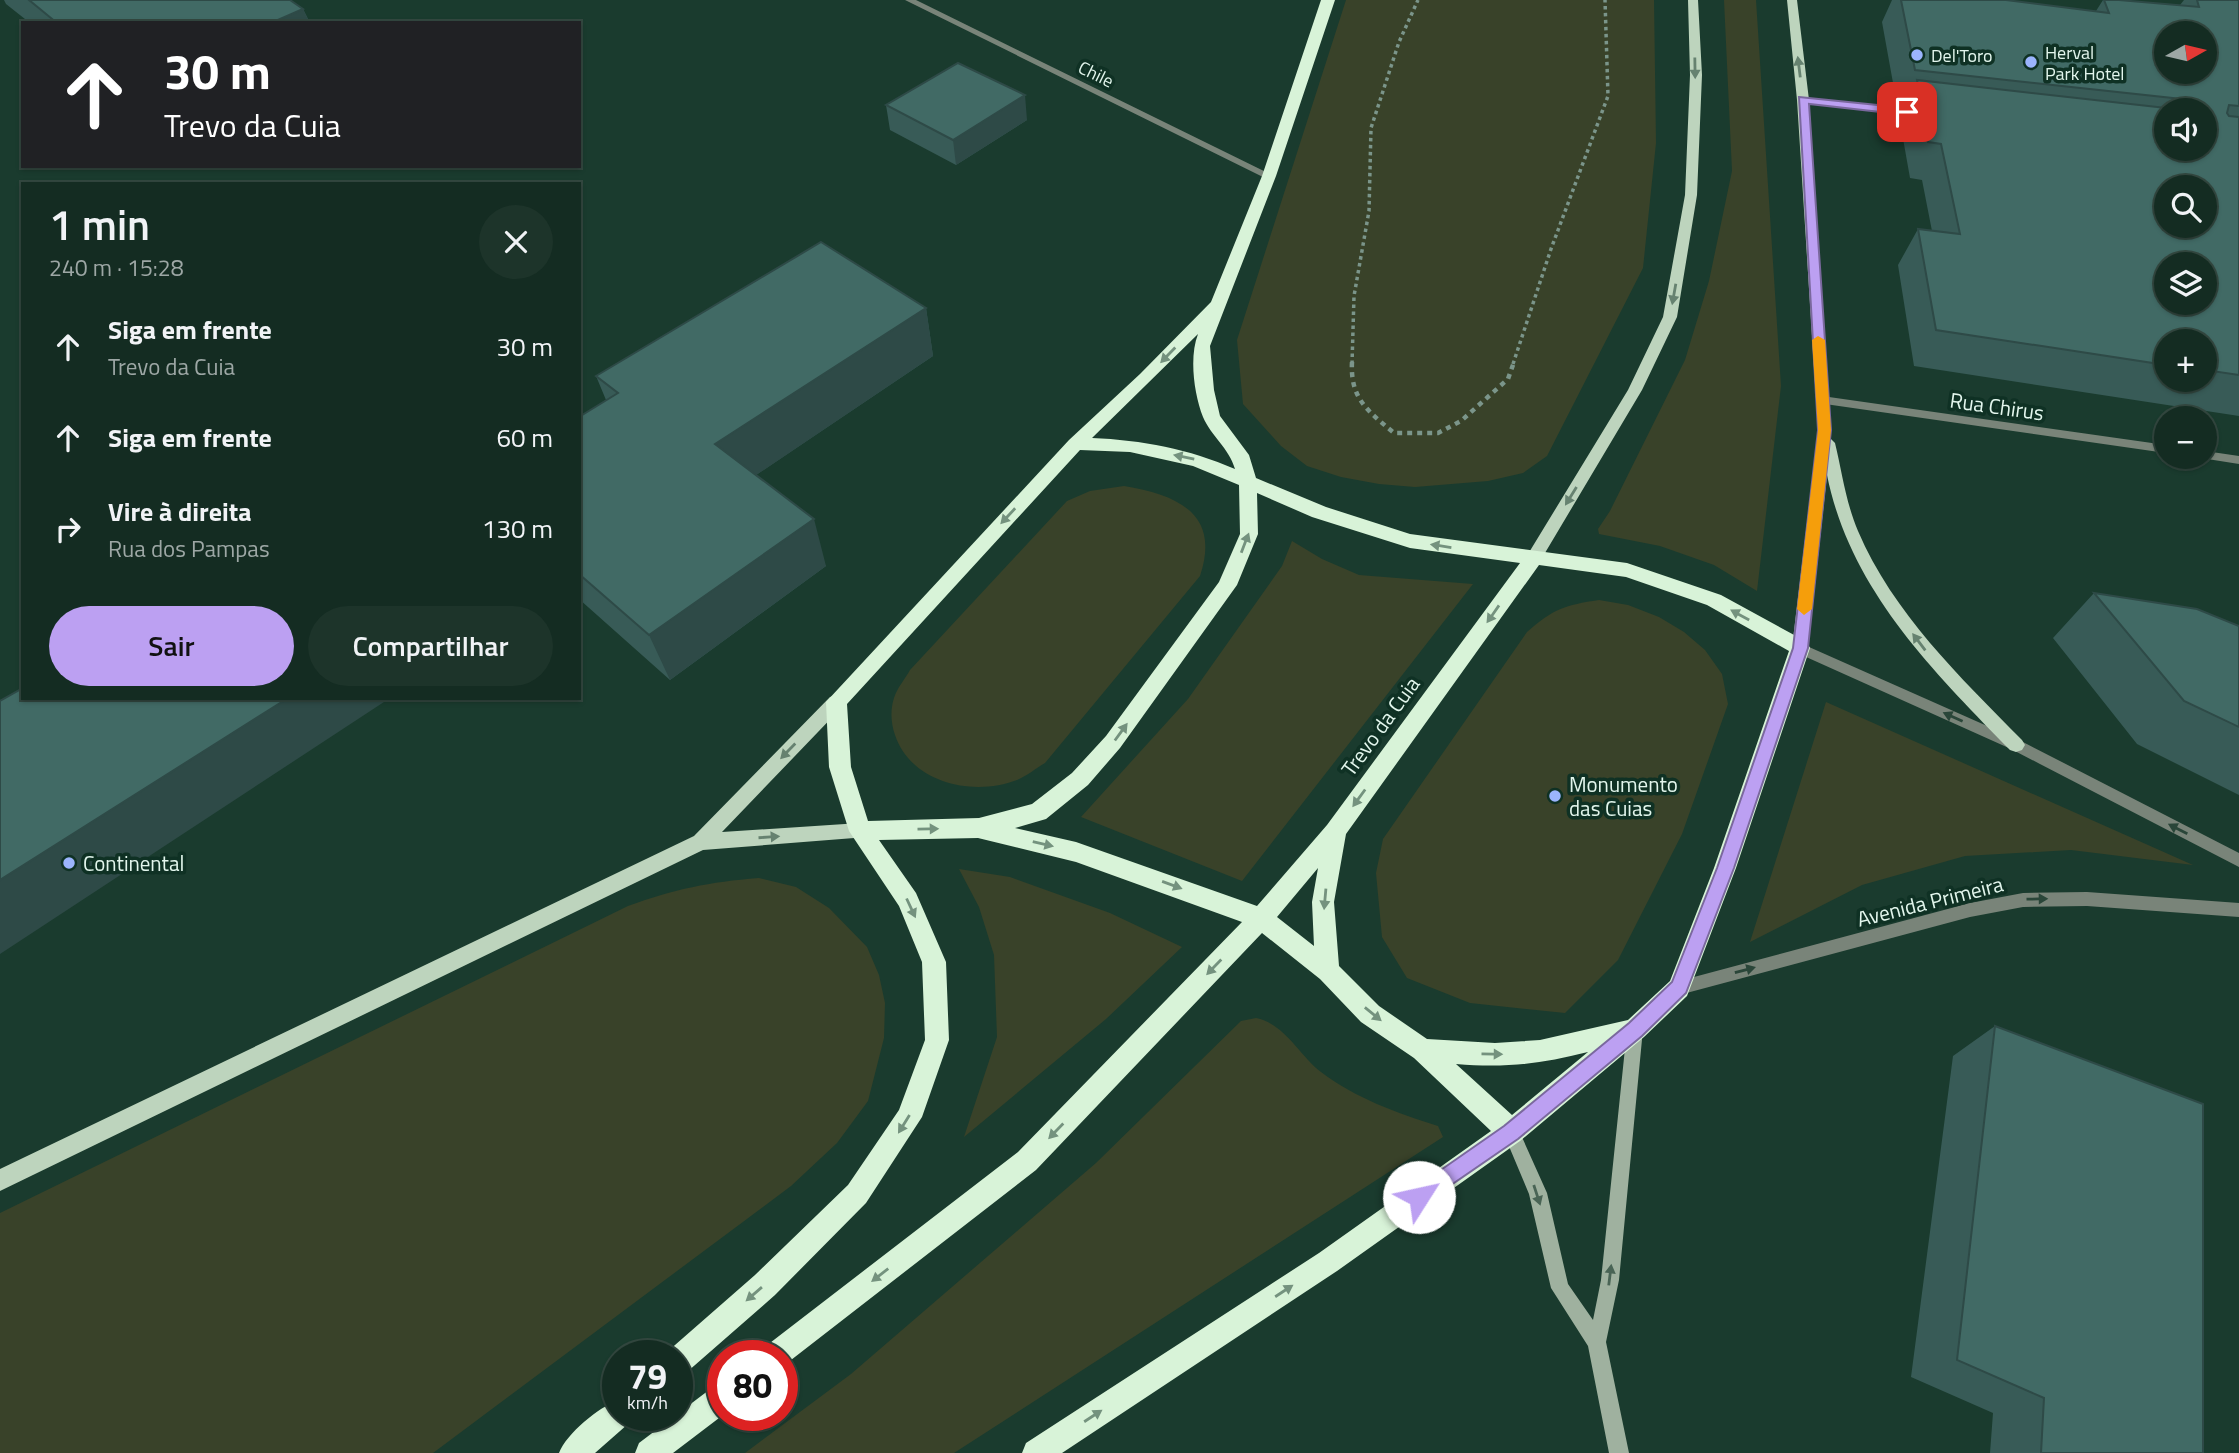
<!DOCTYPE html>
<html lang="pt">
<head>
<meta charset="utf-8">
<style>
  :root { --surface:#142c22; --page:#1d342a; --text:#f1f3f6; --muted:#9da7a5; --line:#334840; --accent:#bca0f2 }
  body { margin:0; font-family:"Titillium Web",sans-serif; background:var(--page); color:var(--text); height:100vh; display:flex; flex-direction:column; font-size:26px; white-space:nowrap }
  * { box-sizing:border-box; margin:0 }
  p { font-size:23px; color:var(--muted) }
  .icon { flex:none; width:38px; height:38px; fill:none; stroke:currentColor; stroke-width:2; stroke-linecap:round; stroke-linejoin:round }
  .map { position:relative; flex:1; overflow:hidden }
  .drawer { position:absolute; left:21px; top:182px; width:560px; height:518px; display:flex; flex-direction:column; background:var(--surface); border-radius:0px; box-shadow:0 2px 5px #0004,0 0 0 2px var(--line) }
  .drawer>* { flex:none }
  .top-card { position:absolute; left:21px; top:21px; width:560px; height:147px; border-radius:0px; box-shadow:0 2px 5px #0004,0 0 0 2px var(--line); background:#202124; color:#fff; overflow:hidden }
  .needle { width:46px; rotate:82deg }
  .buttons { position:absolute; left:2154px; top:21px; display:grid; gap:14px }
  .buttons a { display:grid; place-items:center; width:63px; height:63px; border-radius:50%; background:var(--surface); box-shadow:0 2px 5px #0004,0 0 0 2px var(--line); font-size:35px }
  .speed { position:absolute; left:602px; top:1340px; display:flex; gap:14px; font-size:35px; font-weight:700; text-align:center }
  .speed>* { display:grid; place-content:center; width:91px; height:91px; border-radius:50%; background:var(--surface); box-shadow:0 2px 5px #0004,0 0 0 2px var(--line); line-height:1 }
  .speed small { font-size:18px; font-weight:400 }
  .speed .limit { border:10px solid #d22; background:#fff; color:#111 }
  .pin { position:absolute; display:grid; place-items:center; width:60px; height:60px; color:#fff; margin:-30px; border-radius:14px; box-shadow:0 4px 10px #0006 }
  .me { position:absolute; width:77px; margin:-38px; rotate:55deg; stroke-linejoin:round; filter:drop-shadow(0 0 5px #0008) }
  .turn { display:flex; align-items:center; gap:24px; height:147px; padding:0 28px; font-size:32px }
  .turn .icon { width:91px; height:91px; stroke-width:2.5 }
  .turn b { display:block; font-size:49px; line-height:60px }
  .round { display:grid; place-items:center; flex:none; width:74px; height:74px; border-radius:37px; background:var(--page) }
  .overview { display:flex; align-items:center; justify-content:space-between; height:119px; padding:0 28px }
  h1 { font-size:42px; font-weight:600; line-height:52px }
  .cta { display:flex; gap:14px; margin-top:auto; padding:14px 28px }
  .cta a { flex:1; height:80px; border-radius:42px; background:var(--accent); color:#111; font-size:28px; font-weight:600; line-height:80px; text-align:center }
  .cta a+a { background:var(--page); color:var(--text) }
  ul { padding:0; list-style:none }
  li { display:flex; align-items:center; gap:21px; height:91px; padding:0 28px }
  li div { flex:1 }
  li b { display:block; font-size:26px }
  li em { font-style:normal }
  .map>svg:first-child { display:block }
  .green { fill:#394229 }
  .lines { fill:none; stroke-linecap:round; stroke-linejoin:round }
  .path-far1 { stroke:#7b958a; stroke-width:3.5; stroke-dasharray:3.5 3.5; stroke-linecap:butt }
  .path { stroke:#7b958a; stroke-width:4.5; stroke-dasharray:5 5; stroke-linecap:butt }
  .street { fill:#798479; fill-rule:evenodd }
  .secondary { fill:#9fb19f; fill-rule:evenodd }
  .primary { fill:#bdd4bd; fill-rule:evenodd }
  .highway { fill:#d8f3d8; fill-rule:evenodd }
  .wall { fill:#385b57; fill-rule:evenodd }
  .shaded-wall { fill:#2e4a47 }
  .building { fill:#416a65; stroke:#2e4a47; stroke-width:2; fill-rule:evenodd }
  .oneway { fill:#668270 }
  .oneway2 { fill:#74927e }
  .oneway3 { fill:#2a4639 }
  .oneway4 { fill:#496455 }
  .route { fill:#bca0f2; stroke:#7a689d; stroke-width:2 }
  .slow { fill:#f59e0b }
  .poi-dot { fill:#9bb4fd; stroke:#0f3124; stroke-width:2.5 }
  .labels { text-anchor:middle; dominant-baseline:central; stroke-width:7; stroke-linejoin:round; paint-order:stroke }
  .far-poi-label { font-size:18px; fill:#e3f6ed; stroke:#0f3124; text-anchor:start }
  .far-street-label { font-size:18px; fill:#e3f6ed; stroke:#0f3124 }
  .street-label { font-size:21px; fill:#e3f6ed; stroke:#0f3124 }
  .poi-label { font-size:21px; fill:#e3f6ed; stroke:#0f3124; text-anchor:start }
</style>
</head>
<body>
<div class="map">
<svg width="2239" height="1453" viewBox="0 0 2239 1453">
  <rect width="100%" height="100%" fill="#1a3b2e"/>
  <path class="green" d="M 1346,0 L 1654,0 L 1656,143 L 1643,268 L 1547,456 L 1523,473 L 1488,481 L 1415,487 L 1379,484 L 1341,477 L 1307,466 L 1281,446 L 1243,404 L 1237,340 Z
    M 1724,0 L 1756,0 L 1781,386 L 1757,591 L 1714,565 L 1660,546 L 1599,534 L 1598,529 L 1610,511 L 1685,360 L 1709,281 L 1732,171 Z
    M 1124,486 C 1177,495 1221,513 1200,576 L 1045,763 C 1036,768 1027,776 1017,780 C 973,797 911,783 895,735 C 891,724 890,710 894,698 C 897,688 905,679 910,670 L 1067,501 L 1090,491 Z
    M 1292,541 L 1322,559 L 1359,575 L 1473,584 L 1242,881 L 1081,817 L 1188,699 L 1282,566 Z
    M 1599,600 L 1628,605 L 1659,617 L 1684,632 L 1705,650 L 1722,674 L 1728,704 L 1682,834 L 1618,960 L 1565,1013 L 1470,1003 L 1407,978 L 1382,937 L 1376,873 L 1383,839 L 1527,632 C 1553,609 1565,605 1599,600 Z
    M 1826,702 L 2193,865 L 2071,850 L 1965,856 L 1862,885 L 1750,942 Z
    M 959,869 L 1010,877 L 1110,913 L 1182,947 L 1106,1019 L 964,1137 L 997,1037 L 994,955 L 979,907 Z
    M 759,878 L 796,887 L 829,908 L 867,947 L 879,975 L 885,1003 L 884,1038 L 868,1101 L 837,1143 L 791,1186 L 433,1453 L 0,1453 L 0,1213 L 628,906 C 675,889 709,882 759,878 Z
    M 1256,1018 C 1285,1024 1298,1054 1321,1072 C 1355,1098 1397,1113 1438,1126 L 1443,1137 L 954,1453 L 745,1453 L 851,1374 L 1096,1163 L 1241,1021 Z"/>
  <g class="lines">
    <path class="path-far1" d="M 1352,364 L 1354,296 L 1369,211 L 1371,128 L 1399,42 L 1418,0
      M 1513,364 L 1551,249 L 1608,96 L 1605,0"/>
    <path class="path" d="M 1352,362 C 1350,399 1368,411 1394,433 L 1438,433 L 1461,421 L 1508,379 L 1514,362"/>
    <path class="street" d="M 905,0 L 916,0 L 1274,176 L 1265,178 Z
      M 1803,97 L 1920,110 L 1925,113 L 1920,116 L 1800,102 L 1800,98 Z
      M 1822,396 L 2166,445 L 2166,453 L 1818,403 L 1816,400 Z
      M 2205,451 L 2239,456 L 2239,464 L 2201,458 L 2205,457 Z
      M 1800,643 L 2021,741 L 2239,853 L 2239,867 L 2011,749 L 1795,652 L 1793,648 Z
      M 2087,892 L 2239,903 L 2239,917 L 2087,906 L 2023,907 L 1970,917 L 1679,995 L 1673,993 L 1671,988 L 1673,983 L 1679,981 L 1970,903 L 2023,893 Z"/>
    <path class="secondary" d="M 1635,1021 L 1641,1024 L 1643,1029 L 1619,1280 L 1606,1342 L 1629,1453 L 1609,1453 L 1588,1346 L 1551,1288 L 1529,1194 L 1503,1132 L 1505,1126 L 1511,1124 L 1517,1126 L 1547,1193 L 1568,1284 L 1593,1320 L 1601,1280 L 1627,1029 L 1629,1024 Z"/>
    <path class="primary" d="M 1688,0 L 1698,0 L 1702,75 L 1697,195 L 1677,317 L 1642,390 L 1539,563 L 1533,565 L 1525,559 L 1628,390 L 1663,317 L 1685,195 L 1690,75 Z
      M 1787,0 L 1797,0 L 1809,100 L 1831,439 L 1835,443 C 1842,472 1846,503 1858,531 C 1893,613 1960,677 2022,740 L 2025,745 L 2022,750 L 2016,752 L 2010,750 C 1932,670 1850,589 1827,475 L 1808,648 L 1806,653 L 1794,653 L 1792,648 L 1818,430 L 1797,100 Z
      M 836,695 L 842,697 L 845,702 L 842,707 L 722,832 L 860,823 L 867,825 L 869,831 L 867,837 L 703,850 L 0,1191 L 0,1169 L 694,836 L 830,697 Z"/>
    <path class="highway" d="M 1321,0 L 1335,0 L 1276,176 L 1210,346 L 1214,390 L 1220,416 L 1249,455 L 1256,478 L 1326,507 L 1410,534 L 1627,563 L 1721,595 L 1807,642 L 1810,648 L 1736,868 L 1687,996 L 1644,1037 L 1520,1141 L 1337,1271 L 1062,1453 L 1022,1453 L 1026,1443 L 1319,1253 L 1491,1131 L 1414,1058 L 1361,1022 L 1320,979 L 1262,933 L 1036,1170 L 782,1367 L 782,1356 L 762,1356 L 766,1346 L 1018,1152 L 1242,922 L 1076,862 L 978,838 L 879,840 L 916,893 L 946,962 L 949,1040 L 922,1117 L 866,1203 L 775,1295 L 687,1372 L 677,1376 L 677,1356 L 665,1356 L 667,1352 L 755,1275 L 848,1185 L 899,1110 L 925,1040 L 922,962 L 899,906 L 849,831 L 829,767 L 826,702 L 1069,440 L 1140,374 L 1211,302 L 1262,176 ZM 1198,334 C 1189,357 1194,394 1203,417 C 1211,436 1229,448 1235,469 C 1189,449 1142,440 1092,438 ZM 1080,450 L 1130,452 L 1193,466 L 1239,485 L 1240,534 L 1219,582 L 1106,736 L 1072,773 L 1032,804 L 979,818 L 868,821 L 851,767 L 847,704 ZM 1257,493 L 1312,517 L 1410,548 L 1520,563 L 1327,825 L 1257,906 L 1076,842 L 1015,828 L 1046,819 L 1088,785 L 1120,748 L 1237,585 L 1258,534 ZM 1539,565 L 1626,577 L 1707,605 L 1789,651 L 1714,868 L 1670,981 L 1628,1020 L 1540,1040 L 1495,1043 L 1427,1039 L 1379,1006 L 1339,966 L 1334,902 L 1346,834 ZM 1318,868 L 1312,902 L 1314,946 L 1277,917 ZM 1588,1052 L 1512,1115 L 1456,1064 C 1506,1068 1540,1064 1588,1052 Z
      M 723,1383 L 723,1415 L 673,1453 L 635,1453 L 639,1443 L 713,1387 Z
      M 618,1400 L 618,1416 L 632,1416 L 628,1424 L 595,1453 L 559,1453 C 567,1433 598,1408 618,1400 Z"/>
  </g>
  <path class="wall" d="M 4,0 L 290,0 L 303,9 L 310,23 L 30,23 L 6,4 Z
    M 1892,0 L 2006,0 L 2096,11 L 2103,0 L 2119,0 L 2180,5 L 2184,0 L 2239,0 L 2239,416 L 1914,366 L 1898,265 L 1918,229 L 1932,231 L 1922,180 L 1910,178 L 1899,116 L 1904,106 L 1897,105 L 1882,22 ZM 2166,110 L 2205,110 L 2205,149 ZM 2166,341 L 2205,341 L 2205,380 L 2166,380 Z
    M 886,105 L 1027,120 L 956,165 L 890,130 Z
    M 926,308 L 933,356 L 756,475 L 826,566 L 670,680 L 579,599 L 579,417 L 606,400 L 596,376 Z
    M 2094,593 L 2239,626 L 2239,795 L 2137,744 L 2053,638 Z
    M 1995,1026 L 2203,1453 L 1990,1453 L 1993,1413 L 1911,1377 L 1953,1056 Z"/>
  <path class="shaded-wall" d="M 303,9 L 310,23 L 271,23 Z
    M 1025,95 L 1027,120 L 956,165 L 953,140 Z
    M 926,308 L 933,356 L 731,492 L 715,444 Z
    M 814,519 L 826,566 L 670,680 L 649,635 Z
    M 288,698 L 386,698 L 387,700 L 0,954 L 0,880 Z"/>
  <path class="building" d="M 29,0 L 290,0 L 303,9 L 271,23 L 57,23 Z
    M 1901,0 L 2006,0 L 2109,13 L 2104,0 L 2119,0 L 2199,7 L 2197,0 L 2239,0 L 2239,106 L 2229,105 L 2227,113 L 2229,116 L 2239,117 L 2239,375 L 2205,370 L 2205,341 L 2166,341 L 2166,365 L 1936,330 L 1918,229 L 1960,234 L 1941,144 L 1928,142 L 1917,80 L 2184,110 L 2166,110 L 2166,149 L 2205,149 L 2205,110 L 2190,110 L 2193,102 L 2191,100 L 1915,70 ZM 2166,33 L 2205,33 L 2205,72 L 2166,72 ZM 2166,187 L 2205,187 L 2205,226 L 2166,226 ZM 2166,264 L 2205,264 L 2205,303 L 2166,303 Z
    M 958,63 L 1025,95 L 953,140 L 886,105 Z
    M 821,242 L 926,308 L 715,444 L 814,519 L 649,635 L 579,574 L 579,417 L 618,393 L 596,376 Z
    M 2094,593 L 2197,609 L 2239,626 L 2239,727 L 2184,701 Z
    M 23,688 L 23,698 L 288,698 L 0,880 L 0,701 Z
    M 1995,1026 L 2203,1104 L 2203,1453 L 2041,1453 L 2044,1398 L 1957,1360 Z"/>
  <defs><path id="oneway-solid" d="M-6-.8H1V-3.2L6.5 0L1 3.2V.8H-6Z" transform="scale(1.75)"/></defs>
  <g class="oneway">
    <use href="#oneway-solid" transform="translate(1799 67) rotate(-97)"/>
    <use href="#oneway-solid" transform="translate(1695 68) rotate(89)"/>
    <use href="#oneway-solid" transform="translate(1674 294) rotate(100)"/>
    <use href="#oneway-solid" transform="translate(1571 496) rotate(122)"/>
    <use href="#oneway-solid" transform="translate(1919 642) rotate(-127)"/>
    <use href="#oneway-solid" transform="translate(788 751) rotate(134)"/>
    <use href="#oneway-solid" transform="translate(769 837) rotate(-4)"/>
  </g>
  <g class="oneway2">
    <use href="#oneway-solid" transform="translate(1168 355) rotate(134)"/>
    <use href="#oneway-solid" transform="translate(1184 457) rotate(-168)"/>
    <use href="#oneway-solid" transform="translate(1008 516) rotate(133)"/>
    <use href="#oneway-solid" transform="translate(1245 543) rotate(-69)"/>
    <use href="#oneway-solid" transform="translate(1441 546) rotate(-171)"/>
    <use href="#oneway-solid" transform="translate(1493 614) rotate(125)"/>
    <use href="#oneway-solid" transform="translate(1740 615) rotate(-151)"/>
    <use href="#oneway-solid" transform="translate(1121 732) rotate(-54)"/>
    <use href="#oneway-solid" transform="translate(1359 798) rotate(126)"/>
    <use href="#oneway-solid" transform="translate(928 829) rotate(-1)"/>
    <use href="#oneway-solid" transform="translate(1043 844) rotate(13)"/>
    <use href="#oneway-solid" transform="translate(1172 885) rotate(20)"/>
    <use href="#oneway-solid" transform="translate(1325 899) rotate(95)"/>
    <use href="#oneway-solid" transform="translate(911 908) rotate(65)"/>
    <use href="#oneway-solid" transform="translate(1214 967) rotate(134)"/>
    <use href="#oneway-solid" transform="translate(1373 1014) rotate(39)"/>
    <use href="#oneway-solid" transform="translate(1492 1054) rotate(1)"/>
    <use href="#oneway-solid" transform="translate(904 1124) rotate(122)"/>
    <use href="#oneway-solid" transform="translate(1056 1131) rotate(134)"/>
    <use href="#oneway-solid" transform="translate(880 1275) rotate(142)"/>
    <use href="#oneway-solid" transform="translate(1284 1291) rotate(-33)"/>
    <use href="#oneway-solid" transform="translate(754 1294) rotate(139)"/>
    <use href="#oneway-solid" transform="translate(1093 1416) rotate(-33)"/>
  </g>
  <g class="oneway3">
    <use href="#oneway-solid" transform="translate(1953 717) rotate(-156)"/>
    <use href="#oneway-solid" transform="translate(2178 829) rotate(-153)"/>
    <use href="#oneway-solid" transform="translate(2037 899) rotate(-1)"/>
    <use href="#oneway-solid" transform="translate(1745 970) rotate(-15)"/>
  </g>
  <g class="oneway4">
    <use href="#oneway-solid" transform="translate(1537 1195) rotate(72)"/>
    <use href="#oneway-solid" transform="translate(1610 1275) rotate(-83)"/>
  </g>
  <path class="route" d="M 1799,97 L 1907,108 L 1912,112 L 1907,115 L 1809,104 L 1831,430 L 1808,648 L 1734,868 L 1686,993 L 1642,1036 L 1518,1139 L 1419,1207 L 1412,1204 L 1410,1197 L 1412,1190 L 1504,1126 L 1629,1023 L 1672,982 L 1717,868 L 1793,648 L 1818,430 Z"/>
  <path class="slow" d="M 1818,336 L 1825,340 L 1831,430 L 1812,609 L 1804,615 L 1797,609 L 1818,430 L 1812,340 Z"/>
  <g class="poi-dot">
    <circle cx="1917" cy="55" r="7"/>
    <circle cx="2031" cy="62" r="7"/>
    <circle cx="1555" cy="796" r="7"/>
    <circle cx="69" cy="863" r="7"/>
  </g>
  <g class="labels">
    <g class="far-poi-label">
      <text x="2045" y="52">Herval<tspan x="2045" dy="21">Park Hotel</tspan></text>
      <text x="1931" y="55">Del'Toro</text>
    </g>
    <g class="far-street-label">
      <text transform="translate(1096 74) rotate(26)">Chile</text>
    </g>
    <g class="street-label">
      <text transform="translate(1997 406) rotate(8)">Rua Chirus</text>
      <text transform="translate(1380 726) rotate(-54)">Trevo da Cuia</text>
      <text transform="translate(1930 901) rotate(-14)">Avenida Primeira</text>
    </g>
    <g class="poi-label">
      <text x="1569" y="784">Monumento<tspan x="1569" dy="24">das Cuias</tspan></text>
      <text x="83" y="863">Continental</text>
    </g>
  </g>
</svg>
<div class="buttons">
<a><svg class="needle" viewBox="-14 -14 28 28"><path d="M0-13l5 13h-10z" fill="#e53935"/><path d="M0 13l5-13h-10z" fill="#9da7a5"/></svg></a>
<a><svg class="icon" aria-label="sound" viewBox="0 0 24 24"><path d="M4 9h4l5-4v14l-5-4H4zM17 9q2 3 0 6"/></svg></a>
<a><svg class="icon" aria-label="search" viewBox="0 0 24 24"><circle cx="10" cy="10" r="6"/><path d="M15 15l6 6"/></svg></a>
<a><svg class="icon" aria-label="layers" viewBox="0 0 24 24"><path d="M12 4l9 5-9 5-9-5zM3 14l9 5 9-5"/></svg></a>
<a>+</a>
<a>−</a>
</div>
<div class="speed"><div>79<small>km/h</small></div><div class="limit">80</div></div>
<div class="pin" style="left:1907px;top:112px;background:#d93025"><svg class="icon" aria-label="arrive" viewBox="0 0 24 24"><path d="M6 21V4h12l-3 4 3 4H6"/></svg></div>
<svg class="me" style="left:1419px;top:1197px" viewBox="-20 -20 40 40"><circle r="19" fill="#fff"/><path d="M0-13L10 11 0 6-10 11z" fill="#bca0f2"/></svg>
<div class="top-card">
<div class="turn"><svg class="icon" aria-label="ahead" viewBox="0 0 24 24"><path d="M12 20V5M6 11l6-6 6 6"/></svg><div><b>30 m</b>Trevo da Cuia</div></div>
</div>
<section class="drawer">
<div class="overview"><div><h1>1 min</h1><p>240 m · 15:28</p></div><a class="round"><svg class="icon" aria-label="close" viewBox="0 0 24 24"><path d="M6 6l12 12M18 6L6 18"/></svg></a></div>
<ul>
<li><svg class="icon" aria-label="ahead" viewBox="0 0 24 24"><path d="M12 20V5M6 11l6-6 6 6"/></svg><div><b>Siga em frente</b><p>Trevo da Cuia</p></div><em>30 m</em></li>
<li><svg class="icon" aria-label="ahead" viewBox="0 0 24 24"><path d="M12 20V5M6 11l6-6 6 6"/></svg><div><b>Siga em frente</b></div><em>60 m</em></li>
<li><svg class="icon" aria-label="right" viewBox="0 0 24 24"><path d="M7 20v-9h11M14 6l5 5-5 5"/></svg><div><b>Vire à direita</b><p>Rua dos Pampas</p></div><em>130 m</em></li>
</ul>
<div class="cta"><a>Sair</a><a>Compartilhar</a></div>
</section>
</div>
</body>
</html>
